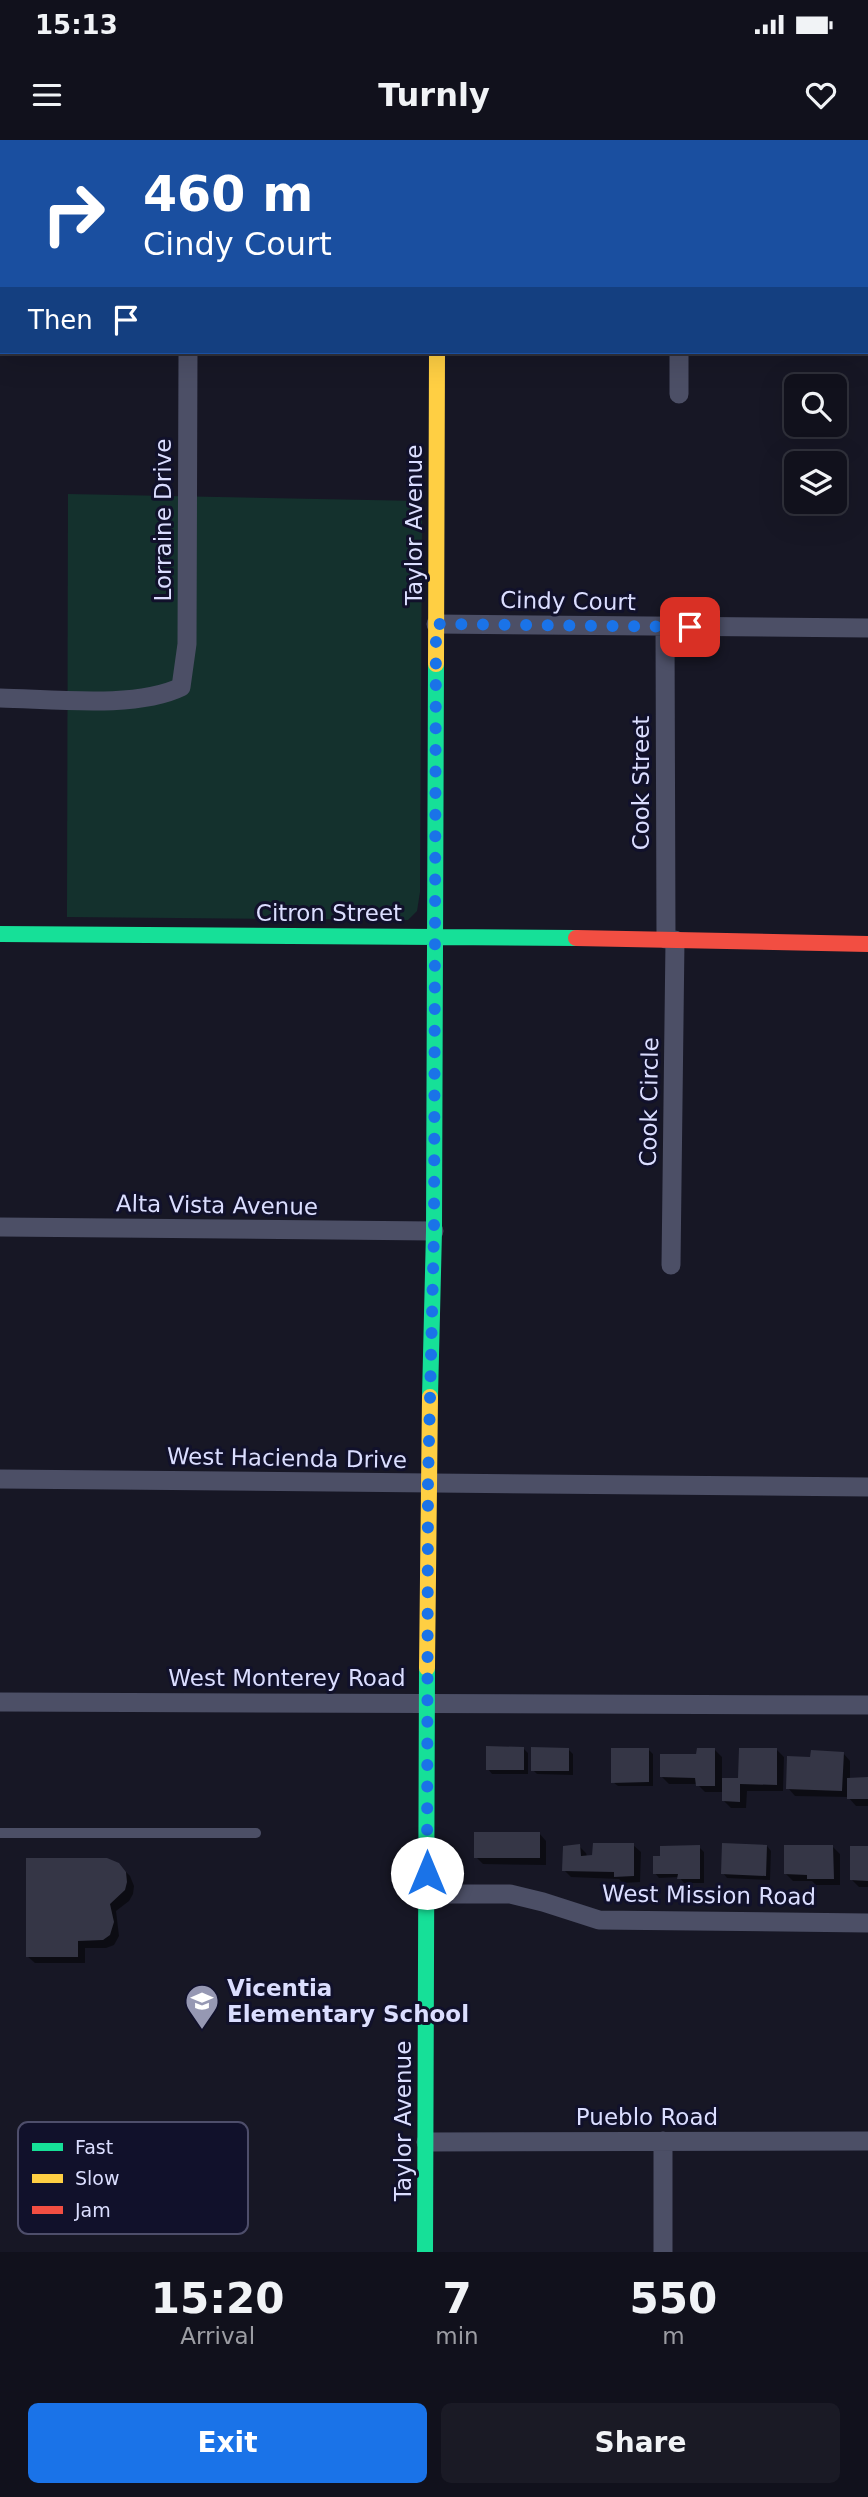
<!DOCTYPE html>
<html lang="en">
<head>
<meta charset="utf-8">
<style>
  :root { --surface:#11111c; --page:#1a1a25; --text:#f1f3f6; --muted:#9c9da3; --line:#30313b; --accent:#1a73e8 }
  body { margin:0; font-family:"DejaVu Sans",sans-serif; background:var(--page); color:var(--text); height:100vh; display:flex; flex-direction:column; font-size:26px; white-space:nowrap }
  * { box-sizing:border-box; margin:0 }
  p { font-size:23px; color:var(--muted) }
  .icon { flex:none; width:38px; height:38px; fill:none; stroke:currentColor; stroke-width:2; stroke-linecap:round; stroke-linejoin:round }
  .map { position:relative; height:2112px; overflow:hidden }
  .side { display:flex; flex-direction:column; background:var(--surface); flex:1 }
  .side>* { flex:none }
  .guide { position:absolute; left:0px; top:0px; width:868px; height:214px; box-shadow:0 7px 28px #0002,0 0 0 2px var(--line); background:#1a4fa0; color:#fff; overflow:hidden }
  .buttons { position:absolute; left:784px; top:234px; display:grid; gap:14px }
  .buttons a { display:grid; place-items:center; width:63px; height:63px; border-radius:10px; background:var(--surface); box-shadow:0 7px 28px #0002,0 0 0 2px var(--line); font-size:35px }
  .pin { position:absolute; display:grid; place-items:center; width:60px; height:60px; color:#fff; margin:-30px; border-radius:14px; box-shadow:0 4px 10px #0006 }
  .me { position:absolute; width:77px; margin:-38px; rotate:0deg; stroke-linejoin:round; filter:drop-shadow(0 0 5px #0008) }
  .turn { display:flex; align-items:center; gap:24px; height:147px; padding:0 28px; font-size:32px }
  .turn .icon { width:91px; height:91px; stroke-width:2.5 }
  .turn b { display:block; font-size:49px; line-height:60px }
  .then { display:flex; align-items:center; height:66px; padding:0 28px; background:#0003; gap:14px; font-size:26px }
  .eta { display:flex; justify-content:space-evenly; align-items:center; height:119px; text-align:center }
  .eta b { font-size:42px; font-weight:700; line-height:49px }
  .cta { display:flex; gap:14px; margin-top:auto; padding:14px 28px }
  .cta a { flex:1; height:80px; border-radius:10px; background:var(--accent); color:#fff; font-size:28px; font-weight:700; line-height:80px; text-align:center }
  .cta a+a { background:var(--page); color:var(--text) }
  .status { display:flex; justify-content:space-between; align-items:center; height:49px; padding:0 35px; background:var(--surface); direction:ltr }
  .status svg { height:19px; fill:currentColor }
  header { display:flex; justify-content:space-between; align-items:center; height:91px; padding:0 28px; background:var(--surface); font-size:32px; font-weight:700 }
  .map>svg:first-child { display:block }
  .green { fill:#14312d }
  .shadow { fill:#0007 }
  .building { fill:#353646 }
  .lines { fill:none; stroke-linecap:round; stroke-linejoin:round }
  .lane { stroke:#4c4f66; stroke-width:10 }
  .street { stroke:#4c4f66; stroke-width:19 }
  .fast { stroke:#16e098; stroke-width:16 }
  .slow { stroke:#ffcf43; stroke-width:16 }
  .jam { stroke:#f24e42; stroke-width:16 }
  .route { stroke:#1a73e8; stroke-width:12; stroke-dasharray:0 21.6 }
  .labels { text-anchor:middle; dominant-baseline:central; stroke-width:6; stroke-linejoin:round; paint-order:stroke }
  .street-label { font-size:23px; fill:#dbdeff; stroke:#11112b }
  .poi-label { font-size:23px; font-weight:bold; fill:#dbdeff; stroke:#11112b; text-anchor:start }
  .key { fill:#11112b; stroke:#4e4e6b; stroke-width:2 }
  .key-label { font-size:19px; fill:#dbdeff }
</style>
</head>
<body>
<div class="status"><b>15:13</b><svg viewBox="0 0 49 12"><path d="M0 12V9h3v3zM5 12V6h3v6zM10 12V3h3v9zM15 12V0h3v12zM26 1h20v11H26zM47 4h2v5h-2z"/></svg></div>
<header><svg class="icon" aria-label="menu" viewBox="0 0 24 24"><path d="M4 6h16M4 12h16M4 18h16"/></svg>Turnly<svg class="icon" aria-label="heart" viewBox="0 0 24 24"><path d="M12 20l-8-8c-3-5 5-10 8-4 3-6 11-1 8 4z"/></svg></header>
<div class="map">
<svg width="868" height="2112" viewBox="0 0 868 2112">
  <rect width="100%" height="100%" fill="#171725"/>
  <path class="green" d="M 68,354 L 420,361 L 422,378 L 420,752 L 417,771 L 408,780 L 67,777 Z"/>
  <path class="shadow" d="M 523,1608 L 528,1613 L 528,1634 L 492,1634 L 488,1629 Z
    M 568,1609 L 573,1614 L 573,1635 L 537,1634 L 533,1630 Z
    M 648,1609 L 653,1614 L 653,1646 L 618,1646 L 613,1642 Z
    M 715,1610 L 722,1617 L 722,1639 L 740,1640 L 777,1610 L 784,1617 L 783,1651 L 747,1651 L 746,1668 L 731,1668 L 724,1661 L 724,1652 L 705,1652 L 697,1644 L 669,1644 L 662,1637 L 697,1615 Z
    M 843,1613 L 850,1621 L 850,1639 L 868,1639 L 868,1666 L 856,1666 L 848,1657 L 795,1656 L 788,1648 L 812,1619 Z
    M 539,1693 L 546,1701 L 546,1725 L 483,1724 L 476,1717 Z
    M 633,1705 L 641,1712 L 640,1742 L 623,1743 L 619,1739 L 571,1737 L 564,1730 L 579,1706 L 586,1713 L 587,1717 Z
    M 767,1706 L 771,1711 L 770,1740 L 727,1738 L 723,1733 Z
    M 699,1707 L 704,1712 L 704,1743 L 684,1743 L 679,1737 L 659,1738 L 655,1733 Z
    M 833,1707 L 840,1714 L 840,1745 L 816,1745 L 812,1741 L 793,1741 L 786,1734 Z
    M 868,1708 L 868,1747 L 859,1747 L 852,1740 Z
    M 122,1728 L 130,1736 L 134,1746 L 133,1754 L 129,1761 L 116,1771 L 119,1796 L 114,1805 L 106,1808 L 85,1808 L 85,1823 L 35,1823 L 27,1816 Z"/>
  <path class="building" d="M 486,1606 L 524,1607 L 524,1630 L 486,1630 Z
    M 531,1607 L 569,1608 L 569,1631 L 531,1631 Z
    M 611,1608 L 649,1608 L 649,1642 L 611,1643 Z
    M 697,1608 L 715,1608 L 715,1646 L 696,1646 L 695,1638 L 660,1637 L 660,1614 L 696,1614 Z
    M 739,1608 L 777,1608 L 777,1645 L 740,1644 L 740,1662 L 722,1661 L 722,1638 L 738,1638 Z
    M 811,1610 L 844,1612 L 842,1651 L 786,1649 L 787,1616 L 810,1617 Z
    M 868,1637 L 868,1659 L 847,1659 L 847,1638 Z
    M 474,1692 L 540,1692 L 540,1718 L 474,1718 Z
    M 593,1703 L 634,1703 L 634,1736 L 614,1737 L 614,1732 L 562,1731 L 563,1706 L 580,1704 L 581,1716 L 592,1715 Z
    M 722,1703 L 767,1705 L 766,1736 L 721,1734 Z
    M 700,1705 L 700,1739 L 677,1739 L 678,1734 L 653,1734 L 653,1716 L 660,1716 L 660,1706 Z
    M 784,1705 L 833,1705 L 834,1739 L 807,1739 L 807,1735 L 784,1734 Z
    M 850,1706 L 868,1706 L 868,1741 L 850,1740 Z
    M 26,1718 L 107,1718 L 119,1723 L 126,1732 L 127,1742 L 125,1750 L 110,1764 L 114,1782 L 110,1795 L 103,1800 L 78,1801 L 78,1817 L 26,1817 Z"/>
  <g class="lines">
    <path class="lane" d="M 0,1693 L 256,1693"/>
    <path class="street" d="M 680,2 L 680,0
      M 0,39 L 2,39
      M 866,141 L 868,141
      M 679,212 L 679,254
      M 436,484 L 868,488
      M 665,486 L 666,799
      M 0,558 C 52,559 136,569 181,547 L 187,504 L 188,212
      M 0,1087 L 434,1091
      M 671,1125 L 675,800
      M 0,1339 L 868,1347
      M 0,1562 L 868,1565
      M 427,1754 L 510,1754 L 543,1762 L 599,1780 L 868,1783
      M 663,2001 L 663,2112
      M 426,2002 L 868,2001"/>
    <path class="fast" d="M 0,794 L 576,798
      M 430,1257 L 434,1091 L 436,524
      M 425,2112 L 427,1528"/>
    <path class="slow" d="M 437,0 L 437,2
      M 436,524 L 437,212
      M 427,1528 L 430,1257"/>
    <path class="jam" d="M 576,798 L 868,804"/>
  </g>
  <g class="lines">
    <path class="route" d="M 427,1733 L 428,1343 L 434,1091 L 436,484 L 690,487"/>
  </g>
  <defs>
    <symbol id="school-pin" viewBox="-11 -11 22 30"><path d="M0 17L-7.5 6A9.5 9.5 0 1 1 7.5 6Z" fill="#9698b3" stroke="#11112b"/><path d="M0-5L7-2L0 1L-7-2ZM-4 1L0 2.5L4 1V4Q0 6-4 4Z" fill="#fff"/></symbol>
  </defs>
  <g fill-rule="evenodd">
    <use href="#school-pin" x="183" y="1842" width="38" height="52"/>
  </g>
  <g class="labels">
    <g class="street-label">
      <text transform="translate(163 380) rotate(-90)">Lorraine Drive</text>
      <text transform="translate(414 385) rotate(-90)">Taylor Avenue</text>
      <text transform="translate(568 461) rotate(1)">Cindy Court</text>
      <text transform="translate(641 643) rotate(-90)">Cook Street</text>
      <text x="329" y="773">Citron Street</text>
      <text transform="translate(649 962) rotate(-89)">Cook Circle</text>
      <text transform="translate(217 1065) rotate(1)">Alta Vista Avenue</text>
      <text transform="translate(287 1318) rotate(1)">West Hacienda Drive</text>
      <text x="287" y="1538">West Monterey Road</text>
      <text transform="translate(709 1755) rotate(1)">West Mission Road</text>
      <text x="647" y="1977">Pueblo Road</text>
      <text transform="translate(403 1981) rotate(-90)">Taylor Avenue</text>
    </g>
    <g class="poi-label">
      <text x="227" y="1848">Vicentia<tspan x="227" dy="26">Elementary School</tspan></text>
    </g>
  </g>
  <rect x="18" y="1982" width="230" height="112" rx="10" class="key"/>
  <rect x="32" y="2003" width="31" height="8" fill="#16e098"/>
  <rect x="32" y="2034" width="31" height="9" fill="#ffcf43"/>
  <rect x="32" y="2066" width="31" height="8" fill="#f24e42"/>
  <g class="key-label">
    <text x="75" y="2014">Fast</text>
    <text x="75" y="2045">Slow</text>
    <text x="75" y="2077">Jam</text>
  </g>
</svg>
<div class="buttons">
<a><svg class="icon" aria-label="search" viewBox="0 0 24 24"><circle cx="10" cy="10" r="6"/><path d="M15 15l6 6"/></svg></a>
<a><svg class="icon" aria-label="layers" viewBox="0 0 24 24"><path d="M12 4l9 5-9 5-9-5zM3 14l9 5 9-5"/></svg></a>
</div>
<div class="pin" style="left:690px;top:487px;background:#d93025"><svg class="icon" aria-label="arrive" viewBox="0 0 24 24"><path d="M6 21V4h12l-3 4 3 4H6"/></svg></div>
<svg class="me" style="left:427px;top:1733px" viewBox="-20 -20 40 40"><circle r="19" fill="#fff"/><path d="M0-13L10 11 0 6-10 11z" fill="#1a73e8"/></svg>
<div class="guide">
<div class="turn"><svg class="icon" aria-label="right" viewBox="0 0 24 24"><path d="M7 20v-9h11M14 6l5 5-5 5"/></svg><div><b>460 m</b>Cindy Court</div></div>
<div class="then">Then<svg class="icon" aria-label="arrive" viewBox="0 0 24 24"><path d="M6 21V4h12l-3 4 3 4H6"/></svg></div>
</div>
</div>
<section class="side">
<div class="eta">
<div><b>15:20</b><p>Arrival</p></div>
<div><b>7</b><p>min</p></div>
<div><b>550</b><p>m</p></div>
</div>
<div class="cta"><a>Exit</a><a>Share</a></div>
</section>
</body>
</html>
